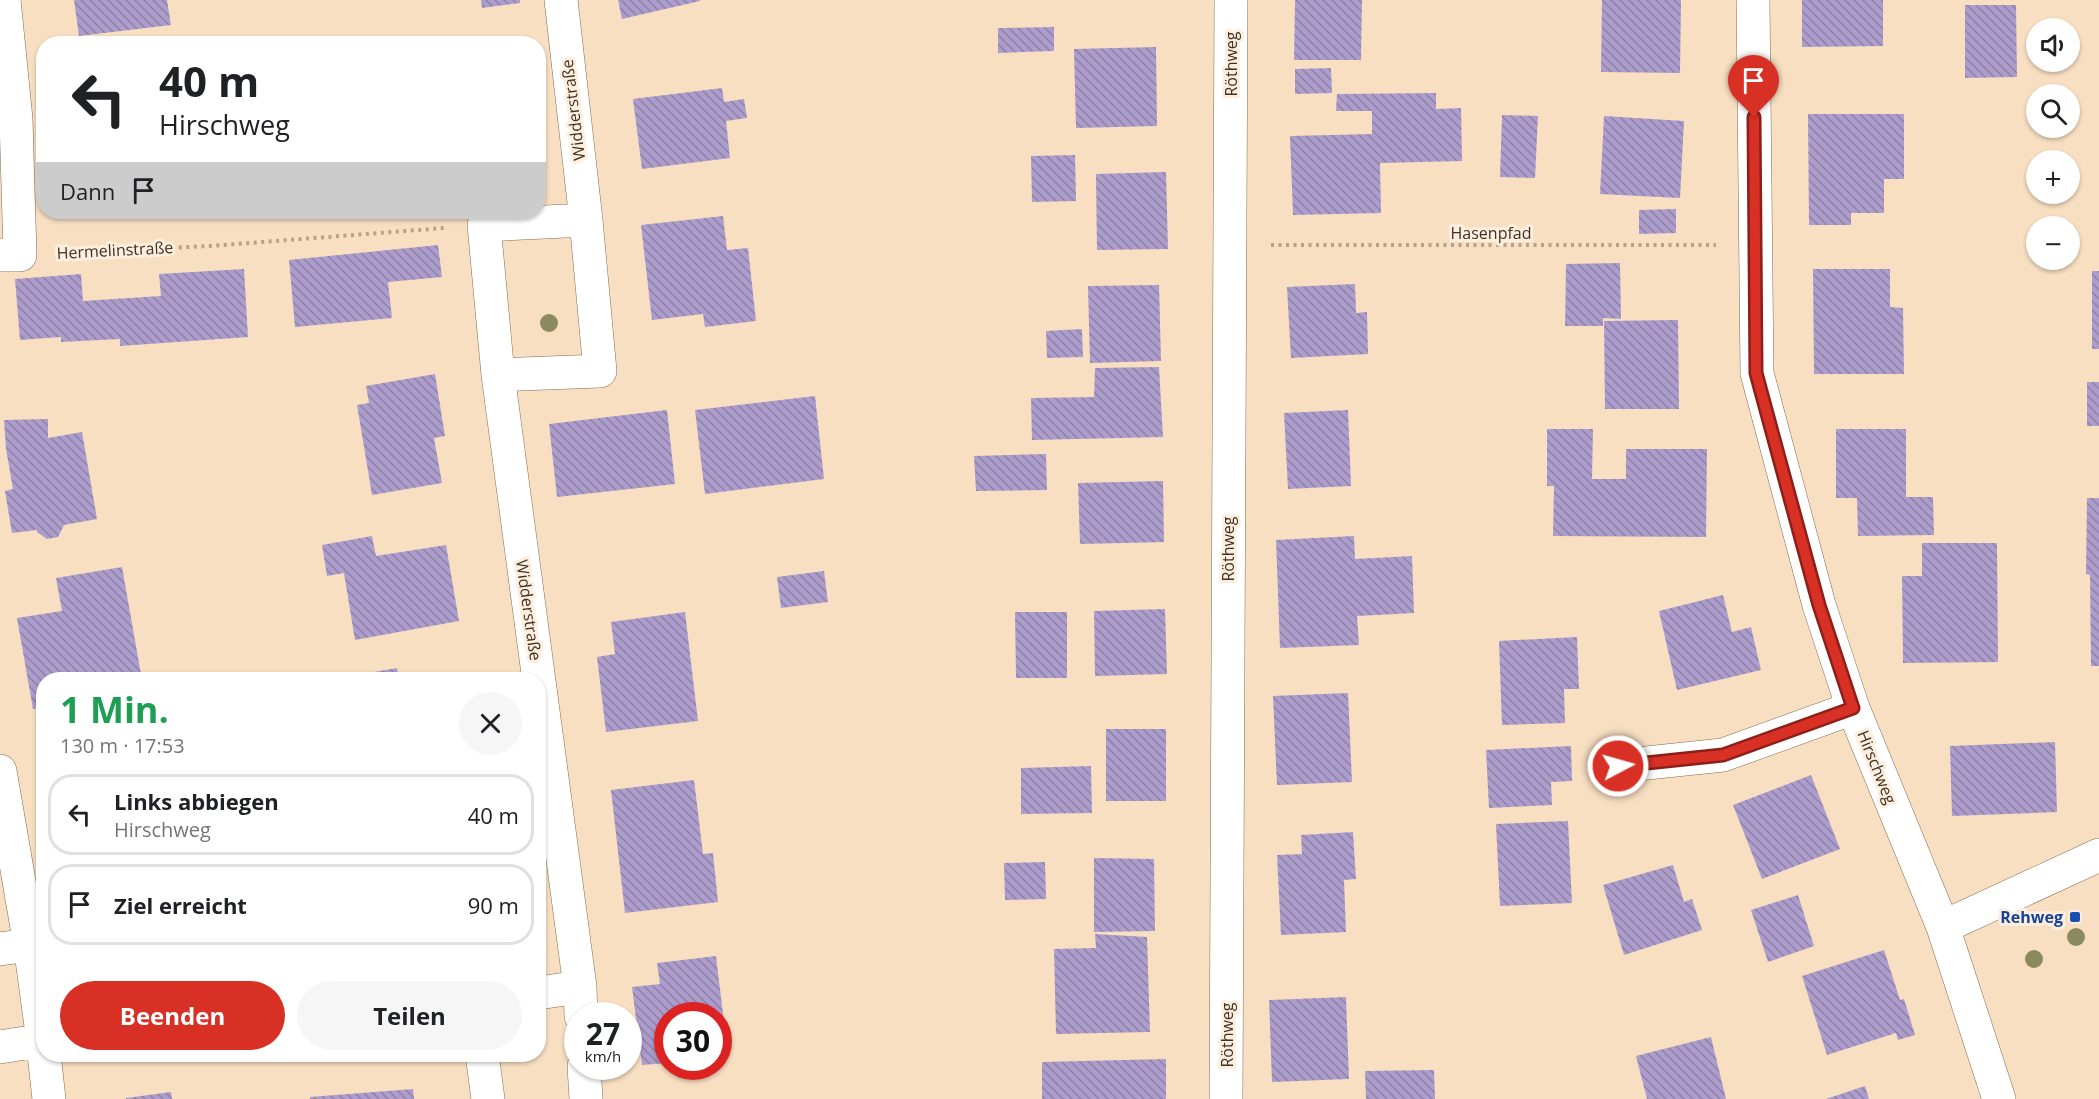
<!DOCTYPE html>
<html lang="de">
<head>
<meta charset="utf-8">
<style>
  :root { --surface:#fff; --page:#f6f6f6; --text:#202124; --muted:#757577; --line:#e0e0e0; --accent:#d93025 }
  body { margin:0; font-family:"Open Sans",sans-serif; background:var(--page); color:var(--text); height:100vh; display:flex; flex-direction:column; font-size:22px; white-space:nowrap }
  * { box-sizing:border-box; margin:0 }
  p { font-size:20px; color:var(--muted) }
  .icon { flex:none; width:33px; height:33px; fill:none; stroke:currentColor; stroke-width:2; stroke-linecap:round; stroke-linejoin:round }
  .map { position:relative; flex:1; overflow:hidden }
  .details { position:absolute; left:36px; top:672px; width:510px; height:390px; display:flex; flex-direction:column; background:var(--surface); border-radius:24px; box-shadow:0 2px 4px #0004 }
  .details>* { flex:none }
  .guide { position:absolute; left:36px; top:36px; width:510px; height:183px; border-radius:24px; box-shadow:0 2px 4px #0004; background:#fff; color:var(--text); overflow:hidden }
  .controls { position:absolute; left:2026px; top:18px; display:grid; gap:12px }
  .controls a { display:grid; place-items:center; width:54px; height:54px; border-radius:50%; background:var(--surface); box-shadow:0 2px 4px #0004; font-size:30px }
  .speed { position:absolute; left:564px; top:1002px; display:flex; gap:12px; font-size:30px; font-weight:700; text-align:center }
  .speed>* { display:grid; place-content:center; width:78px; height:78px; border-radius:50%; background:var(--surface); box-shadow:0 2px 4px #0004; line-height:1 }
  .speed small { font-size:15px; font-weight:400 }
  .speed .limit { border:9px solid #d22; background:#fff; color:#111 }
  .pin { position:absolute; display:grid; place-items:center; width:51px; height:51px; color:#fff; margin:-62px -26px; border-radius:50% 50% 50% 0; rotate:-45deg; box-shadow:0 0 6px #0007 }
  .pin .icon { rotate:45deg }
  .me { position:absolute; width:66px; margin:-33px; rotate:84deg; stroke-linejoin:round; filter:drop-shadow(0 0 4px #0008) }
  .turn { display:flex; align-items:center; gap:21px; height:126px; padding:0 24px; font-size:27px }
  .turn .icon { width:78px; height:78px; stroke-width:2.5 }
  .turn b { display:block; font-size:42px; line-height:51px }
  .then { display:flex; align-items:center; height:57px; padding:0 24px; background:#0003; gap:12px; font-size:22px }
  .round { display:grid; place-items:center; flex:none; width:63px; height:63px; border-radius:32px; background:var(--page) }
  .head { display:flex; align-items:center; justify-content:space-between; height:102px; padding:0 24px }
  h1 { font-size:36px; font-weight:700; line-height:45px; color:#1e9e55 }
  .button { display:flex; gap:12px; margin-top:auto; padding:12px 24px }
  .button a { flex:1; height:69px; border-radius:36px; background:var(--accent); color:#fff; font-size:24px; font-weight:700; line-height:69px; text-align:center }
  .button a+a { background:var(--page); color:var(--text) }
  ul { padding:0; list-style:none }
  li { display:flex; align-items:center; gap:18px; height:81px; margin:0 12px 9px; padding:0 12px; border:3px solid var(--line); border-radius:24px }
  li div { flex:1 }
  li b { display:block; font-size:22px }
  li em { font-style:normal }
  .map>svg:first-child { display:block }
  .building { fill:url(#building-back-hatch) }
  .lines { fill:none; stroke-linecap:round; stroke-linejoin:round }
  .street-casing { stroke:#826c51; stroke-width:34 }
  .path { stroke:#b6a28b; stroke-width:4; stroke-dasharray:3 4.5; stroke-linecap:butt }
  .street { stroke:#fff; stroke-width:33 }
  .tree { fill:#8b895e }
  .route-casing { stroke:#8d1f18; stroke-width:15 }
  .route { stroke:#d93025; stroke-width:10 }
  .transit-dot { fill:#1a4fb4; stroke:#feeedd; stroke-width:2 }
  .labels { text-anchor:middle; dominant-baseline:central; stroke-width:6; stroke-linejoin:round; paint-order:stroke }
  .street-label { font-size:16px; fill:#3c3226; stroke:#feeedd }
  .transit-label { font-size:16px; font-weight:bold; fill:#164399; stroke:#feeedd; text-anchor:end }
</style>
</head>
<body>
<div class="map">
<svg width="2099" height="1099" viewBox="0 0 2099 1099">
  <defs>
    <pattern id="building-back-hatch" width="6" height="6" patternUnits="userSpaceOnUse" patternTransform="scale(1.5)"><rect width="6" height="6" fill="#ad9dcd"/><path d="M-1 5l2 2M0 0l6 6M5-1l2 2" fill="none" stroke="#8e81a6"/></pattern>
  </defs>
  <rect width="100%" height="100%" fill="#f8dfc2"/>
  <path class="building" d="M 74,0 L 167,0 L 171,25 L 79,36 Z
    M 481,0 L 520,0 L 520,3 L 482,8 Z
    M 618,0 L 700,0 L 700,1 L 622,19 Z
    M 1295,0 L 1362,0 L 1361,60 L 1294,60 Z
    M 1602,0 L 1681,0 L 1680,73 L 1601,72 Z
    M 1802,0 L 1883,0 L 1883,46 L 1802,47 Z
    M 1965,5 L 2016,5 L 2017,77 L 1965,78 Z
    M 1054,27 L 1054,51 L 998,53 L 998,28 Z
    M 1156,47 L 1157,126 L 1076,128 L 1074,49 Z
    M 1331,68 L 1332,93 L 1295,94 L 1295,69 Z
    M 722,88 L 724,102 L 744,99 L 747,118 L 726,121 L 730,158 L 642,169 L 633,99 Z
    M 1436,93 L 1436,109 L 1461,108 L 1462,161 L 1380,163 L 1381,213 L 1293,215 L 1290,136 L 1372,134 L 1372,111 L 1336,111 L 1337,94 Z
    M 1808,114 L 1904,114 L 1904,179 L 1884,179 L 1884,213 L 1851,213 L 1851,225 L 1809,225 Z
    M 1502,115 L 1538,116 L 1535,178 L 1500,177 Z
    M 1604,116 L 1684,121 L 1680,198 L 1600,194 Z
    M 1075,155 L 1076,201 L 1032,202 L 1031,156 Z
    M 1166,172 L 1168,249 L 1097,250 L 1096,174 Z
    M 1676,209 L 1676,233 L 1639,234 L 1639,210 Z
    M 723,216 L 727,250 L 748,248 L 756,321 L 705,327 L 703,314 L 652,320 L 641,225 Z
    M 438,245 L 442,277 L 388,282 L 392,318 L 295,327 L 289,260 Z
    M 1620,263 L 1621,319 L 1603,318 L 1603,326 L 1565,326 L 1566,264 Z
    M 244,269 L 248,337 L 120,346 L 120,339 L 61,342 L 61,337 L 20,340 L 15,279 L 81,274 L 83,301 L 161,296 L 159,274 Z
    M 1813,269 L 1890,269 L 1890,307 L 1903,308 L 1904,374 L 1814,374 Z
    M 2092,271 L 2099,271 L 2099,349 L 2092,349 Z
    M 1355,284 L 1356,313 L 1367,312 L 1368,354 L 1291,358 L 1287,287 Z
    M 1159,285 L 1161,361 L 1090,363 L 1088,286 Z
    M 1678,320 L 1679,409 L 1605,409 L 1604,321 Z
    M 1082,329 L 1083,357 L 1047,358 L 1046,331 Z
    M 1159,367 L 1163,437 L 1032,440 L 1031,398 L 1094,397 L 1095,368 Z
    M 435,374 L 445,436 L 434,438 L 442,483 L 372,495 L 357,405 L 369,403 L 366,386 Z
    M 2087,382 L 2099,382 L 2099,426 L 2087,426 Z
    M 815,396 L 824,479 L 705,494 L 695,410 Z
    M 667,410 L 675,484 L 557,497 L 549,424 Z
    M 1348,410 L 1351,486 L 1288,489 L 1284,413 Z
    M 48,419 L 48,438 L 82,432 L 97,519 L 64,525 L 58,537 L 47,539 L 37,532 L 37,530 L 12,533 L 5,491 L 13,489 L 6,449 L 4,420 Z
    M 1547,429 L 1593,429 L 1592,479 L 1626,479 L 1626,449 L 1707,449 L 1706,537 L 1553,536 L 1554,486 L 1547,486 Z
    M 1836,429 L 1906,429 L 1906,497 L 1933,497 L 1934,535 L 1858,536 L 1857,498 L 1836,498 Z
    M 1046,454 L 1047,490 L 976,491 L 974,456 Z
    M 1163,481 L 1164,542 L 1080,544 L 1078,483 Z
    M 2087,498 L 2099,498 L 2099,666 L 2091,666 L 2090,575 L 2086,574 Z
    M 372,536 L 376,556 L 446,545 L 459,621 L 355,640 L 344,573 L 327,576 L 322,545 Z
    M 1354,536 L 1355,559 L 1412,556 L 1414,613 L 1357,616 L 1359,645 L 1280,648 L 1276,540 Z
    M 1922,543 L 1997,543 L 1998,662 L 1903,663 L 1902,576 L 1922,576 Z
    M 122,567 L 142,680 L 44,680 L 44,707 L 33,709 L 17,618 L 62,611 L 56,578 Z
    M 824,571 L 828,602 L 781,608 L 777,577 Z
    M 1723,595 L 1732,632 L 1751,627 L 1761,670 L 1677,690 L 1659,611 Z
    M 1165,609 L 1167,674 L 1095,676 L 1094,611 Z
    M 685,612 L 698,721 L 606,732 L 597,657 L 615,654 L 611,622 Z
    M 1015,612 L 1067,612 L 1067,678 L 1016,678 Z
    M 1577,637 L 1579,689 L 1564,689 L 1565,723 L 1502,725 L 1499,641 Z
    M 397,668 L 399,680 L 357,680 L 357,675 Z
    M 1348,693 L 1352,782 L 1277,785 L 1273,696 Z
    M 1106,729 L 1166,729 L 1166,801 L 1106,801 Z
    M 2055,742 L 2057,812 L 1952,816 L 1950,746 Z
    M 1571,746 L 1572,781 L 1551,782 L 1552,805 L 1489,808 L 1486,750 Z
    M 1091,766 L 1092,813 L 1021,814 L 1021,768 Z
    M 1811,775 L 1840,849 L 1762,879 L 1733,805 Z
    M 694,780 L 703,854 L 713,853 L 718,902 L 625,913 L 611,790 Z
    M 1568,821 L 1572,903 L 1500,906 L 1496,824 Z
    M 1353,832 L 1356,879 L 1344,880 L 1346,932 L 1281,935 L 1277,855 L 1302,854 L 1301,835 Z
    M 1094,858 L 1154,859 L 1155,931 L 1094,932 Z
    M 1045,862 L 1046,899 L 1005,900 L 1004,863 Z
    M 1673,865 L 1684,902 L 1692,899 L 1702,930 L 1624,955 L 1603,885 Z
    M 1798,895 L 1814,946 L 1768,962 L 1751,910 Z
    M 1095,934 L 1147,937 L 1150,1032 L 1056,1034 L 1054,949 L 1096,948 Z
    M 1884,950 L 1900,1000 L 1904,999 L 1915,1035 L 1898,1040 L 1896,1033 L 1827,1055 L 1802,976 Z
    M 716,956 L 728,1055 L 718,1056 L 718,1016 L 668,1016 L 668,1063 L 642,1065 L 632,987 L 660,984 L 657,963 Z
    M 1346,997 L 1349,1079 L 1272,1082 L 1269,1000 Z
    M 1711,1037 L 1726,1099 L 1647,1099 L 1636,1056 Z
    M 1166,1059 L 1166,1099 L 1042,1099 L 1042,1062 Z
    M 1434,1070 L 1435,1099 L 1366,1099 L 1365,1071 Z
    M 1865,1086 L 1869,1099 L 1826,1099 Z
    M 413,1089 L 414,1099 L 310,1099 L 310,1097 Z
    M 171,1092 L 172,1099 L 126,1099 L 126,1098 Z"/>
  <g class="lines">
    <defs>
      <path id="street" d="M 4,0 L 16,119
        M 1753,0 L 1757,373 L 1819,605 L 1853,708 L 1943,927 L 1999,1099
        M 0,120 L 16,119 L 20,255 L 0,255
        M 498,375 L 600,371 L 586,220 L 561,0
        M 1618,766 L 1723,755 L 1853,708
        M 0,771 L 30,945
        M 1943,927 L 2099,855
        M 0,949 L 30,945 L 44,1048
        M 580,987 L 498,375 L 484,225 L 586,220
        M 538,993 L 580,987 L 581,1016
        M 0,1047 L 44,1040
        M 44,1054 L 49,1099
        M 482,1054 L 488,1099
        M 584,1066 L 586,1099
        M 1226,1099 L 1231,0"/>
    </defs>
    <use href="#street" class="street-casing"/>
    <path class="path" d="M 1271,245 L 1716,245
      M 59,253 L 210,246 L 444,228"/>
    <use href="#street" class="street"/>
  </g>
  <g class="tree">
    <circle cx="549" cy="323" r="9"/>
    <circle cx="2076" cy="937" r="9"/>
    <circle cx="2034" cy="959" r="9"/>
  </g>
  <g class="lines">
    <defs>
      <path id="route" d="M 1618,766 L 1723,755 L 1853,708 L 1819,605 L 1756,373 L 1754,117"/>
    </defs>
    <use href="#route" class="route-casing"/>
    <use href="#route" class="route"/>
  </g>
  <rect class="transit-dot" x="2069" y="911" width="12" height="12" rx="3"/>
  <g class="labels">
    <g class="street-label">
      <text transform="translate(1231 64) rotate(-90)">Röthweg</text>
      <text transform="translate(573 110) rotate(-97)">Widderstraße</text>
      <text x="1491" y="233">Hasenpfad</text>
      <text transform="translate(115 250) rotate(-3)">Hermelinstraße</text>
      <text transform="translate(1228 549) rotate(-90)">Röthweg</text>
      <text transform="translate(529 610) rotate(82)">Widderstraße</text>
      <text transform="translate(1877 767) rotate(68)">Hirschweg</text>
      <text transform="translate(1227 1035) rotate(-90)">Röthweg</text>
    </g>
    <g class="transit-label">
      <text x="2063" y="917">Rehweg</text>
    </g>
  </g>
</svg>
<div class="controls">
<a><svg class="icon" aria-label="sound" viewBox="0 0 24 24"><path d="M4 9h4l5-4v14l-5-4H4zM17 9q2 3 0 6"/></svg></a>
<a><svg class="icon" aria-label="search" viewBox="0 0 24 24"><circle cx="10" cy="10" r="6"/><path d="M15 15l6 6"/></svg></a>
<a>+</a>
<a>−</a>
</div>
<div class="speed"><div>27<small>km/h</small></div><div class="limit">30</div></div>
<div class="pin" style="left:1754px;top:117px;background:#d93025"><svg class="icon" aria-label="arrive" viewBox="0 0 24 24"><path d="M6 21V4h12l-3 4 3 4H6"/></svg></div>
<svg class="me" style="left:1618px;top:766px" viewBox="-20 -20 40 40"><circle r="17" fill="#d93025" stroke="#fff" stroke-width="3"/><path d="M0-11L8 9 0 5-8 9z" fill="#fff"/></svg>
<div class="guide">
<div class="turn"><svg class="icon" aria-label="left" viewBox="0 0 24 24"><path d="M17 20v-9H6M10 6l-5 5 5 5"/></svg><div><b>40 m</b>Hirschweg</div></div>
<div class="then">Dann<svg class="icon" aria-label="arrive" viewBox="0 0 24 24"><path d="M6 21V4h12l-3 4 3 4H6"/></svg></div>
</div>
<section class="details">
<div class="head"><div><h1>1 Min.</h1><p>130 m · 17:53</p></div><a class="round"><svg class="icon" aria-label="close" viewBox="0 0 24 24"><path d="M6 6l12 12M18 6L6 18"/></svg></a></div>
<ul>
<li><svg class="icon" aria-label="left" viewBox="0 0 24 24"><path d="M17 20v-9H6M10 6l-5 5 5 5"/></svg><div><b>Links abbiegen</b><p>Hirschweg</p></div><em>40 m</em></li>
<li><svg class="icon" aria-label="arrive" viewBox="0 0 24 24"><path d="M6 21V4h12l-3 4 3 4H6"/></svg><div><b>Ziel erreicht</b></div><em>90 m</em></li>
</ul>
<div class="button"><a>Beenden</a><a>Teilen</a></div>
</section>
</div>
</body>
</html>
